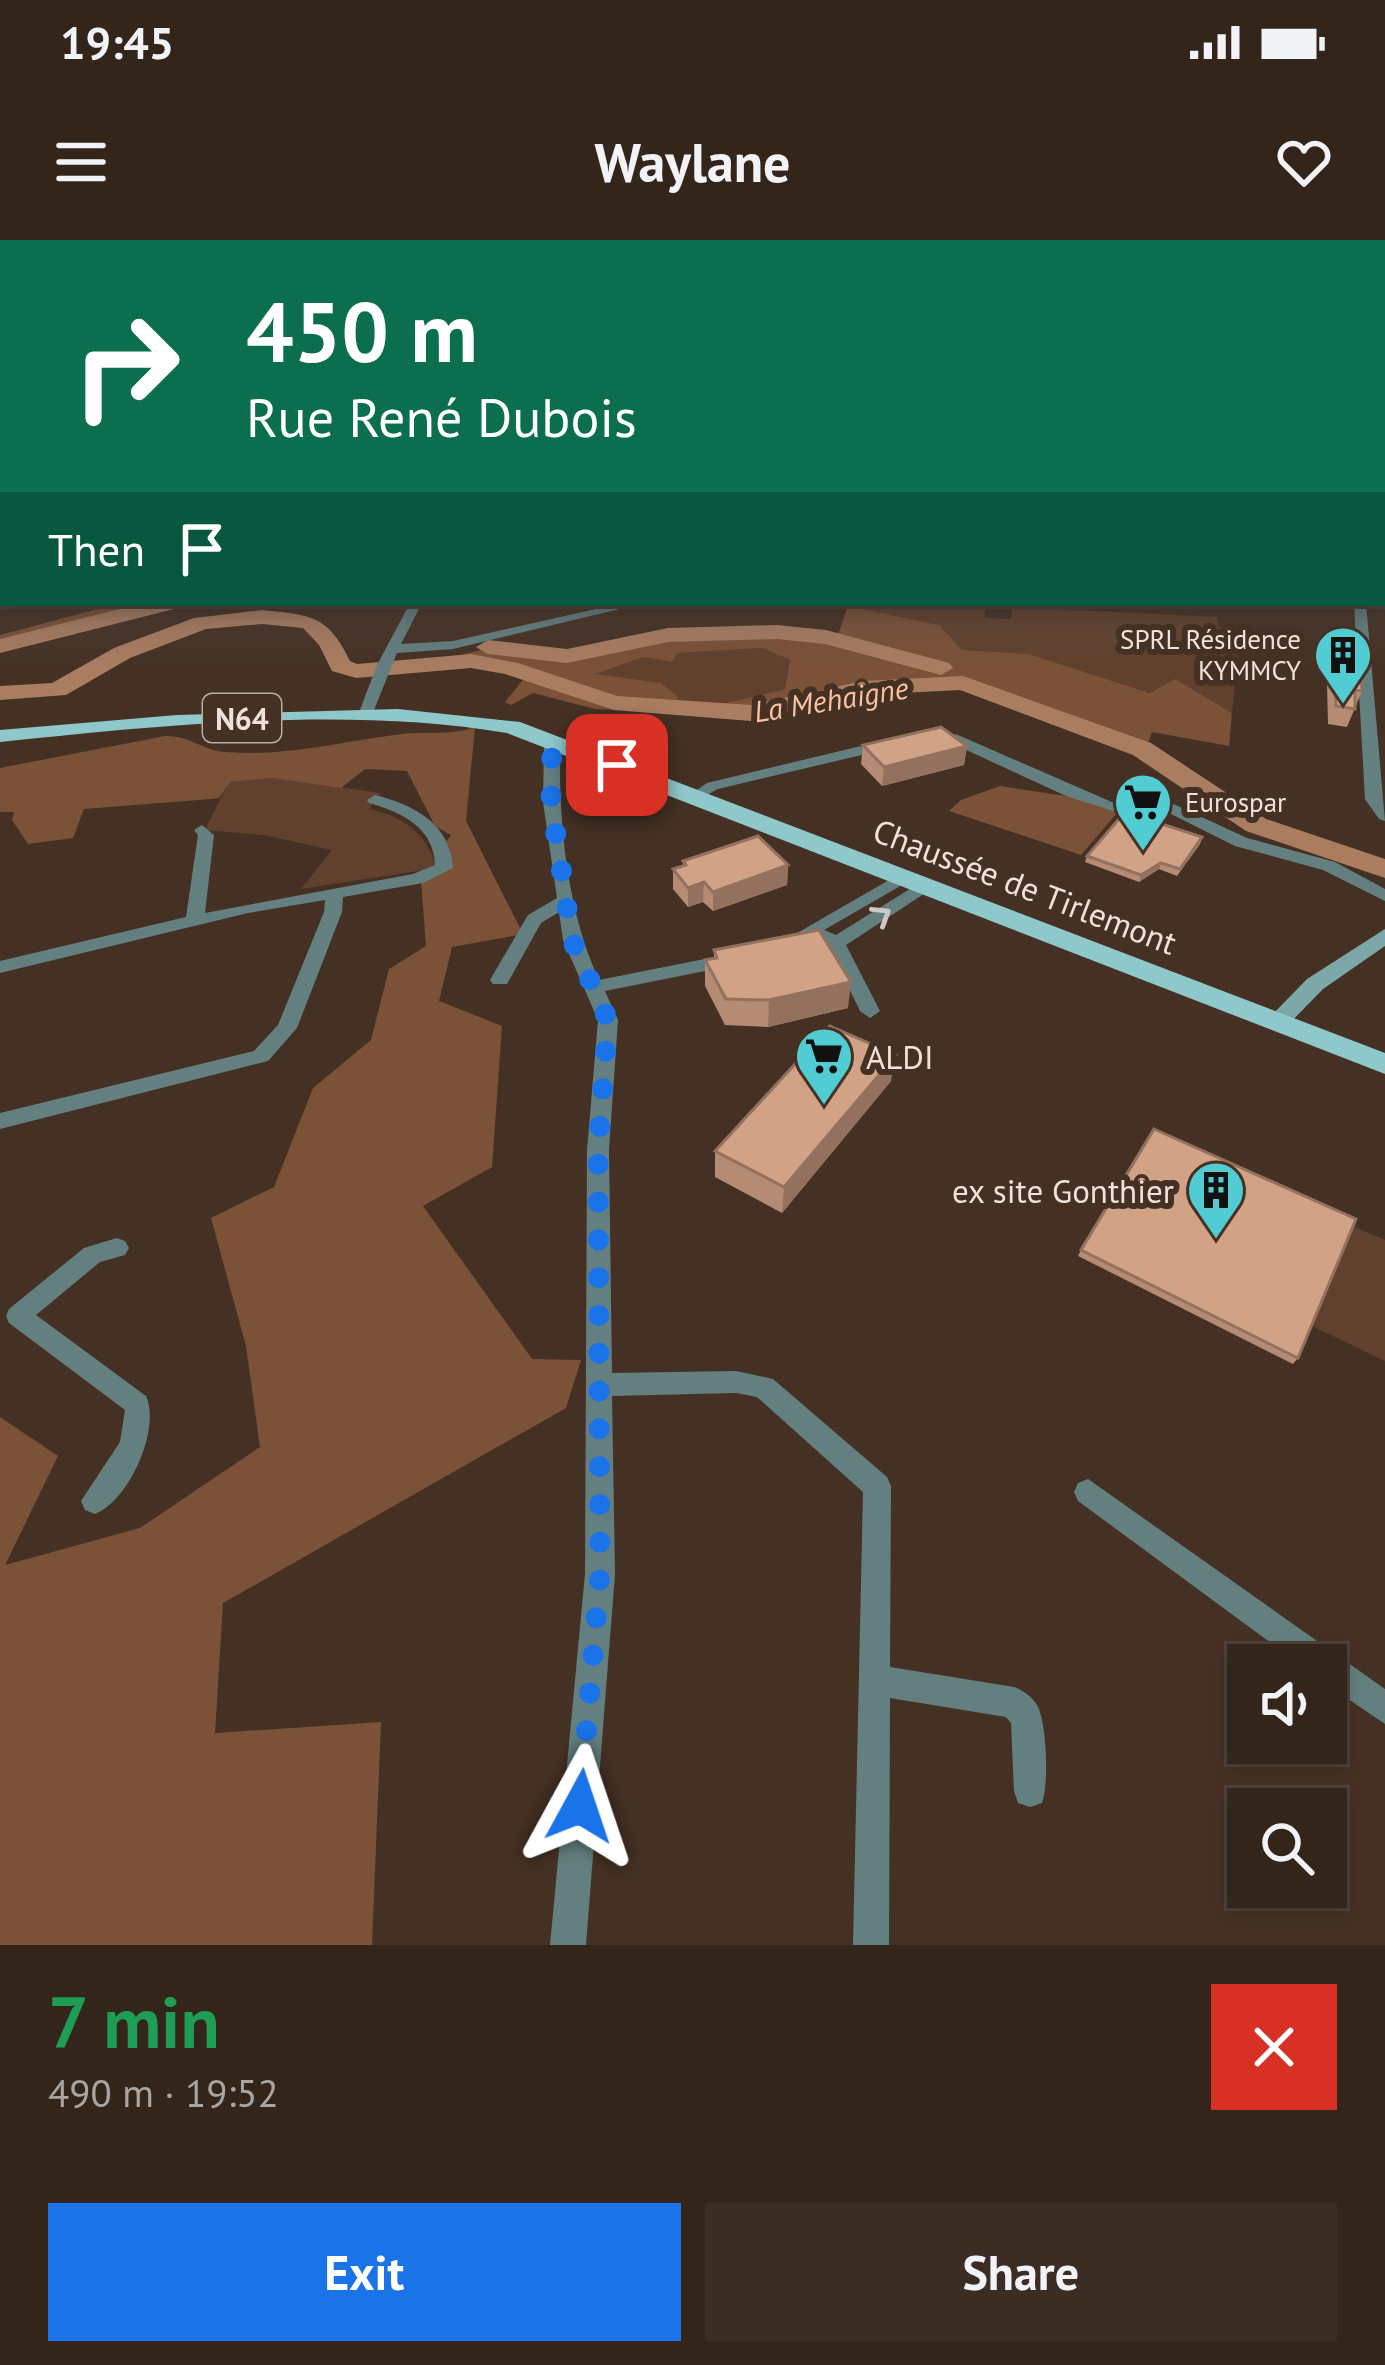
<!DOCTYPE html>
<html lang="en">
<head>
<meta charset="utf-8">
<style>
  :root { --surface:#34251b; --page:#3c2d24; --text:#f1f3f6; --muted:#a9a5a3; --line:#4e423a; --accent:#1a73e8 }
  body { margin:0; font-family:"PT Sans",sans-serif; background:var(--page); color:var(--text); height:100vh; display:flex; flex-direction:column; font-size:45px; white-space:nowrap }
  * { box-sizing:border-box; margin:0 }
  p { font-size:39px; color:var(--muted) }
  .icon { flex:none; width:66px; height:66px; fill:none; stroke:currentColor; stroke-width:2; stroke-linecap:round; stroke-linejoin:round }
  .map { position:relative; height:1705px; overflow:hidden }
  .side { display:flex; flex-direction:column; background:var(--surface); flex:1 }
  .side>* { flex:none }
  .banner { position:absolute; left:0px; top:0px; width:1386px; height:366px; box-shadow:0 6px 18px #0003,0 0 0 3px var(--line); background:#0b6e4f; color:#fff; overflow:hidden }
  .tools { position:absolute; left:1227px; top:1404px; display:grid; gap:24px }
  .tools a { display:grid; place-items:center; width:120px; height:120px; border-radius:0px; background:var(--surface); box-shadow:0 6px 18px #0003,0 0 0 3px var(--line); font-size:60px }
  .pin { position:absolute; display:grid; place-items:center; width:102px; height:102px; color:#fff; margin:-51px; border-radius:24px; box-shadow:0 6px 18px #0006 }
  .me { position:absolute; width:132px; margin:-66px; rotate:5deg; stroke-linejoin:round; filter:drop-shadow(0 0 9px #0008) }
  .turn { display:flex; align-items:center; gap:42px; height:252px; padding:0 48px; font-size:54px }
  .turn .icon { width:156px; height:156px; stroke-width:2.5 }
  .turn b { display:block; font-size:84px; line-height:102px }
  .then { display:flex; align-items:center; height:114px; padding:0 48px; background:#0003; gap:24px; font-size:45px }
  .round { display:grid; place-items:center; flex:none; width:126px; height:126px; border-radius:0px; background:var(--page) }
  .overview { display:flex; align-items:center; justify-content:space-between; height:204px; padding:0 48px }
  h1 { font-size:72px; font-weight:800; line-height:90px; color:#1e9e55 }
  .cta { display:flex; gap:24px; margin-top:auto; padding:24px 48px }
  .cta a { flex:1; height:138px; border-radius:0px; background:var(--accent); color:#fff; font-size:48px; font-weight:800; line-height:138px; text-align:center }
  .cta a+a { background:var(--page); color:var(--text) }
  .status { display:flex; justify-content:space-between; align-items:center; height:84px; padding:0 60px; background:var(--surface); direction:ltr }
  .status svg { height:33px; fill:currentColor }
  header { display:flex; justify-content:space-between; align-items:center; height:156px; padding:0 48px; background:var(--surface); font-size:54px; font-weight:800 }
  .map>svg:first-child { display:block }
  .green { fill:#61412d }
  .forest { fill:#7b5137; fill-rule:evenodd }
  .lines { fill:none; stroke-linecap:round; stroke-linejoin:round }
  .river { fill:#aa7d61; fill-rule:evenodd }
  .street { fill:#647f80; fill-rule:evenodd }
  .secondary { fill:#7da8aa; fill-rule:evenodd }
  .primary { fill:#8fc8ca; fill-rule:evenodd }
  .wall { fill:#b58b73 }
  .shaded-wall { fill:#93715e }
  .building { fill:#d2a286; stroke:#93715e; stroke-width:3 }
  .oneway { stroke:#ccc9c4 }
  .route { stroke:#1a73e8; stroke-width:21; stroke-dasharray:0 37.8 }
  .labels { text-anchor:middle; dominant-baseline:central; stroke-width:12; stroke-linejoin:round; paint-order:stroke }
  .far-poi-label { font-size:27px; fill:#efe2da; stroke:#453124; text-anchor:end }
  .far-water-label { font-size:30px; font-style:italic; fill:#fac2a0; stroke:#453124 }
  .shield { fill:#453124; stroke:#bcada3; stroke-width:3 }
  .shield-label { font-size:30px; font-weight:bold; fill:#efe2da }
  .street-label { font-size:33px; fill:#efe2da; stroke:#453124 }
  .poi-label { font-size:33px; fill:#efe2da; stroke:#453124; text-anchor:start }
</style>
</head>
<body>
<div class="status"><b>19:45</b><svg viewBox="0 0 49 12"><path d="M0 12V9h3v3zM5 12V6h3v6zM10 12V3h3v9zM15 12V0h3v12zM26 1h20v11H26zM47 4h2v5h-2z"/></svg></div>
<header><svg class="icon" aria-label="menu" viewBox="0 0 24 24"><path d="M4 6h16M4 12h16M4 18h16"/></svg>Waylane<svg class="icon" aria-label="heart" viewBox="0 0 24 24"><path d="M12 20l-8-8c-3-5 5-10 8-4 3-6 11-1 8 4z"/></svg></header>
<div class="map">
<svg width="1385" height="1705" viewBox="0 0 1385 1705">
  <rect width="100%" height="100%" fill="#453124"/>
  <path class="green" d="M 884,363 L 984,364 L 985,378 L 1011,379 L 1012,367 L 1217,377 L 1218,387 L 1240,391 L 1232,473 L 1175,440 L 1151,453 L 1029,414 L 961,410 L 939,385 L 848,366 Z
    M 762,408 L 790,420 L 785,449 L 708,467 L 678,463 L 592,434 L 643,417 L 671,422 L 676,413 Z
    M 272,538 L 381,553 L 369,569 C 405,577 425,592 437,628 L 301,649 L 332,610 L 264,595 L 205,590 L 229,542 Z
    M 1352,986 L 1385,1000 L 1385,1121 L 1310,1085 Z"/>
  <path class="forest" d="M 180,363 L 0,411 L 0,395 L 116,364 Z
    M 848,366 L 939,385 L 962,410 L 1029,414 L 1150,453 L 1175,439 L 1232,473 L 1229,506 L 1152,492 L 1147,506 L 1125,508 L 964,450 L 906,446 L 760,476 L 595,469 L 533,453 L 511,465 L 505,462 L 527,435 L 471,421 L 418,425 L 502,405 L 567,416 L 664,392 L 785,390 L 837,397 ZM 762,408 L 790,420 L 785,449 L 708,467 L 678,463 L 677,456 L 661,443 L 595,434 L 643,417 L 672,422 L 677,413 Z
    M 475,487 L 466,581 L 523,694 L 452,707 L 439,761 L 502,786 L 492,927 L 423,966 L 532,1119 L 581,1120 L 566,1168 L 223,1363 L 215,1493 L 381,1482 L 372,1705 L 0,1705 L 0,1177 L 58,1216 L 5,1325 L 140,1288 L 260,1207 L 246,1106 L 211,978 L 274,947 L 313,848 L 371,800 L 389,729 L 426,706 L 421,641 L 438,633 L 442,607 L 451,595 L 435,586 L 407,531 L 365,529 L 341,548 L 272,538 L 230,542 L 219,558 L 211,559 L 84,569 L 73,598 L 28,604 L 12,580 L 14,572 L 0,572 L 0,528 L 165,496 C 189,495 204,511 226,512 C 285,517 344,501 402,494 C 428,491 450,496 475,487 Z
    M 1000,546 L 1072,557 L 1118,572 L 1081,615 L 949,571 L 961,560 Z"/>
  <g class="lines">
    <path class="river" d="M 144,363 L 181,363 L 178,368 L 0,413 L 0,399 Z
      M 262,370 C 309,375 328,374 350,421 L 357,424 L 471,414 L 518,423 L 617,456 L 751,465 L 863,441 L 963,436 L 1151,503 L 1266,579 L 1385,619 L 1385,638 L 1246,591 L 1133,515 L 960,450 L 863,455 L 751,481 L 614,470 L 505,434 L 471,428 L 356,438 L 332,431 L 319,405 L 303,388 L 262,384 L 206,389 L 130,418 L 66,455 L 0,460 L 0,446 L 52,443 L 114,408 L 194,378 Z
      M 777,385 L 826,390 L 949,423 L 953,428 L 941,435 L 825,404 L 777,399 L 668,402 L 567,423 L 488,414 L 476,407 L 488,400 L 567,409 L 668,388 Z"/>
    <path class="street" d="M 1383,357 L 1385,358 L 1385,366 L 1378,363 L 1383,363 Z
      M 410,363 L 422,363 L 401,404 L 453,401 L 622,363 L 645,363 L 453,409 L 397,413 L 372,475 L 360,478 L 358,475 L 377,425 Z
      M 1354,363 L 1366,363 L 1385,581 L 1379,579 L 1365,559 Z
      M 934,490 L 958,495 L 1121,566 L 1113,571 L 1066,556 L 949,502 L 929,498 L 929,492 Z
      M 560,497 L 568,502 L 560,509 C 559,586 567,670 599,740 L 730,714 L 739,720 L 730,726 L 605,751 L 618,780 L 609,910 L 612,1133 L 736,1131 L 773,1139 L 887,1237 L 891,1246 L 890,1427 L 1014,1447 C 1024,1451 1031,1456 1037,1465 C 1047,1482 1049,1545 1042,1563 L 1030,1567 L 1018,1563 L 1014,1551 L 1011,1483 L 1006,1477 L 890,1458 L 889,1705 L 853,1705 L 863,1252 L 757,1157 L 736,1153 L 612,1156 L 615,1334 L 586,1705 L 550,1705 L 585,1334 L 587,910 L 598,780 L 563,700 L 559,672 L 541,683 L 507,744 L 493,744 L 490,740 L 528,675 L 557,658 L 543,562 L 544,507 Z
      M 886,500 L 894,505 L 891,508 L 718,549 L 696,561 L 688,556 L 707,543 Z
      M 375,555 C 414,565 450,583 453,628 L 423,643 L 343,657 L 342,672 L 297,788 L 268,821 L 0,889 L 0,873 L 254,811 L 278,785 L 324,672 L 325,660 L 248,673 L 0,733 L 0,721 L 186,677 L 198,595 L 194,590 L 202,585 L 214,595 L 205,673 L 413,634 L 435,625 C 434,588 402,572 369,563 L 367,560 Z
      M 1167,561 L 1247,598 L 1335,622 L 1385,649 L 1385,661 L 1323,630 L 1235,606 L 1161,569 L 1161,563 Z
      M 903,632 L 912,637 L 909,641 L 824,690 L 836,695 L 921,642 L 933,642 L 936,646 L 846,705 L 880,771 L 870,778 L 860,771 L 829,707 L 815,696 L 794,706 L 785,700 Z
      M 117,998 L 125,1001 L 129,1008 L 125,1015 L 100,1022 L 36,1075 L 146,1156 C 161,1189 129,1261 95,1274 L 85,1270 L 81,1261 L 120,1202 L 125,1170 L 9,1083 L 6,1076 L 9,1069 L 84,1008 Z
      M 1088,1239 L 1385,1449 L 1385,1484 L 1326,1444 L 1326,1425 L 1301,1425 L 1078,1261 L 1074,1252 L 1078,1243 Z"/>
    <path class="secondary" d="M 3,309 L 3,317 L 0,318 L 0,310 Z
      M 1385,689 L 1385,706 L 1323,749 L 1285,788 L 1269,788 L 1266,783 L 1269,778 L 1307,739 Z"/>
    <path class="primary" d="M 398,469 L 520,482 L 1385,813 L 1385,834 L 507,493 C 350,466 159,485 0,502 L 0,490 L 177,475 Z"/>
  </g>
  <path class="wall" d="M 1383,213 L 1385,214 L 1385,301 L 1383,300 Z
    M 1334,427 L 1362,451 L 1347,487 L 1328,484 L 1327,445 Z
    M 863,505 L 967,506 L 964,525 L 882,546 L 861,524 Z
    M 1202,597 L 1200,604 L 1177,636 L 1159,629 L 1139,642 L 1085,622 L 1087,616 Z
    M 683,621 L 788,625 L 787,645 L 713,671 L 703,662 L 688,667 L 673,649 L 673,629 L 683,626 Z
    M 714,710 L 848,768 L 768,787 L 725,785 L 705,746 L 705,720 L 714,718 Z
    M 891,841 L 782,973 L 715,937 L 715,911 Z
    M 1081,1010 L 1298,1118 L 1293,1124 L 1078,1016 Z"/>
  <path class="shaded-wall" d="M 967,506 L 964,525 L 882,546 L 884,527 Z
    M 1161,623 L 1159,629 L 1139,642 L 1141,635 Z
    M 788,625 L 787,645 L 713,671 L 713,652 Z
    M 704,642 L 703,662 L 688,667 L 688,648 Z
    M 851,742 L 848,768 L 768,787 L 769,760 Z
    M 896,815 L 891,841 L 782,973 L 784,947 Z"/>
  <path class="building" d="M 1383,213 L 1385,214 L 1385,275 L 1383,274 Z
    M 1334,427 L 1361,431 L 1362,451 L 1355,450 L 1355,469 L 1336,466 Z
    M 941,487 L 967,506 L 884,527 L 863,505 Z
    M 1125,572 L 1202,597 L 1180,629 L 1161,623 L 1141,635 L 1087,616 Z
    M 758,596 L 788,625 L 713,652 L 704,642 L 688,648 L 673,629 L 686,625 L 683,621 Z
    M 819,690 L 851,742 L 769,760 L 726,759 L 705,720 L 717,718 L 714,710 Z
    M 830,786 L 896,815 L 784,947 L 715,911 Z
    M 1154,889 L 1356,979 L 1298,1118 L 1081,1010 Z"/>
  <defs><path id="oneway-chevron" d="M-2-3.5L2.5 0L-2 3.5" fill="none" stroke-width="1.6" stroke-linecap="round" stroke-linejoin="round" transform="scale(3)"/></defs>
  <use class="oneway" href="#oneway-chevron" transform="translate(882 675) rotate(-32)"/>
  <linearGradient id="sky" x2="0" y2="1"><stop stop-color="#261b14"/><stop offset="0.44" stop-color="#564e50"/><stop offset="1" stop-color="#564e50" stop-opacity="0"/></linearGradient>
  <rect width="1385" height="428" fill="url(#sky)"/>
  <g class="lines">
    <path class="route" d="M 580,1566 L 600,1334 L 598,910 L 608,780 L 572,700 L 551,562 L 552,507 L 560,502 L 617,525"/>
  </g>
  <defs>
    <symbol id="building-pin" viewBox="-11 -11 22 30"><path d="M0 17L-7.5 6A9.5 9.5 0 1 1 7.5 6Z" fill="#51ccd2" stroke="#453124"/><path d="M-4-6H4V6H1V3H-1V6H-4ZM-2.5-4.3h1.7v1.8h-1.7ZM.8-4.3h1.7v1.8H.8ZM-2.5-1h1.7V.8h-1.7ZM.8-1h1.7V.8H.8Z" fill="#111"/></symbol>
    <symbol id="supermarket-pin" viewBox="-11 -11 22 30"><path d="M0 17L-7.5 6A9.5 9.5 0 1 1 7.5 6Z" fill="#51ccd2" stroke="#453124"/><path d="M-6-5.5h2.5l.6 2H6L4.5 2H-2.5L-4.4-4H-6ZM-1.5 3.2a1.3 1.3 0 1 0 .1 0ZM3 3.2a1.3 1.3 0 1 0 .1 0Z" fill="#111"/></symbol>
  </defs>
  <g fill-rule="evenodd">
    <use href="#building-pin" x="1310" y="382" width="66" height="90"/>
    <use href="#supermarket-pin" x="1110" y="529" width="66" height="90"/>
    <use href="#supermarket-pin" x="791" y="783" width="66" height="90"/>
    <use href="#building-pin" x="1183" y="917" width="66" height="90"/>
  </g>
  <g class="labels">
    <g class="far-poi-label">
      <text x="1301" y="399">SPRL Résidence<tspan x="1301" dy="31">KYMMCY</tspan></text>
      <text x="1185" y="562" text-anchor="start">Eurospar</text>
    </g>
    <g class="far-water-label">
      <text transform="translate(831 459) rotate(-9)">La Mehaigne</text>
    </g>
    <rect class="shield" x="203" y="454" width="78" height="48" rx="9"/>
    <g class="shield-label">
      <text x="242" y="478">N64</text>
    </g>
    <g class="street-label">
      <text transform="translate(1025 646) rotate(21)">Chaussée de Tirlemont</text>
    </g>
    <g class="poi-label">
      <text x="866" y="816">ALDI</text>
      <text x="1174" y="950" text-anchor="end">ex site Gonthier</text>
    </g>
  </g>
</svg>
<div class="tools">
<a><svg class="icon" aria-label="sound" viewBox="0 0 24 24"><path d="M4 9h4l5-4v14l-5-4H4zM17 9q2 3 0 6"/></svg></a>
<a><svg class="icon" aria-label="search" viewBox="0 0 24 24"><circle cx="10" cy="10" r="6"/><path d="M15 15l6 6"/></svg></a>
</div>
<div class="pin" style="left:617px;top:525px;background:#d93025"><svg class="icon" aria-label="arrive" viewBox="0 0 24 24"><path d="M6 21V4h12l-3 4 3 4H6"/></svg></div>
<svg class="me" style="left:580px;top:1566px" viewBox="-20 -20 40 40"><path d="M0-17L14 15 0 8-14 15z" fill="#1a73e8" stroke="#fff" stroke-width="4"/></svg>
<div class="banner">
<div class="turn"><svg class="icon" aria-label="right" viewBox="0 0 24 24"><path d="M7 20v-9h11M14 6l5 5-5 5"/></svg><div><b>450 m</b>Rue René Dubois</div></div>
<div class="then">Then<svg class="icon" aria-label="arrive" viewBox="0 0 24 24"><path d="M6 21V4h12l-3 4 3 4H6"/></svg></div>
</div>
</div>
<section class="side">
<div class="overview"><div><h1>7 min</h1><p>490 m · 19:52</p></div><a class="round" style="background:#d93025;color:#fff"><svg class="icon" aria-label="close" viewBox="0 0 24 24"><path d="M6 6l12 12M18 6L6 18"/></svg></a></div>
<div class="cta"><a>Exit</a><a>Share</a></div>
</section>
</body>
</html>
